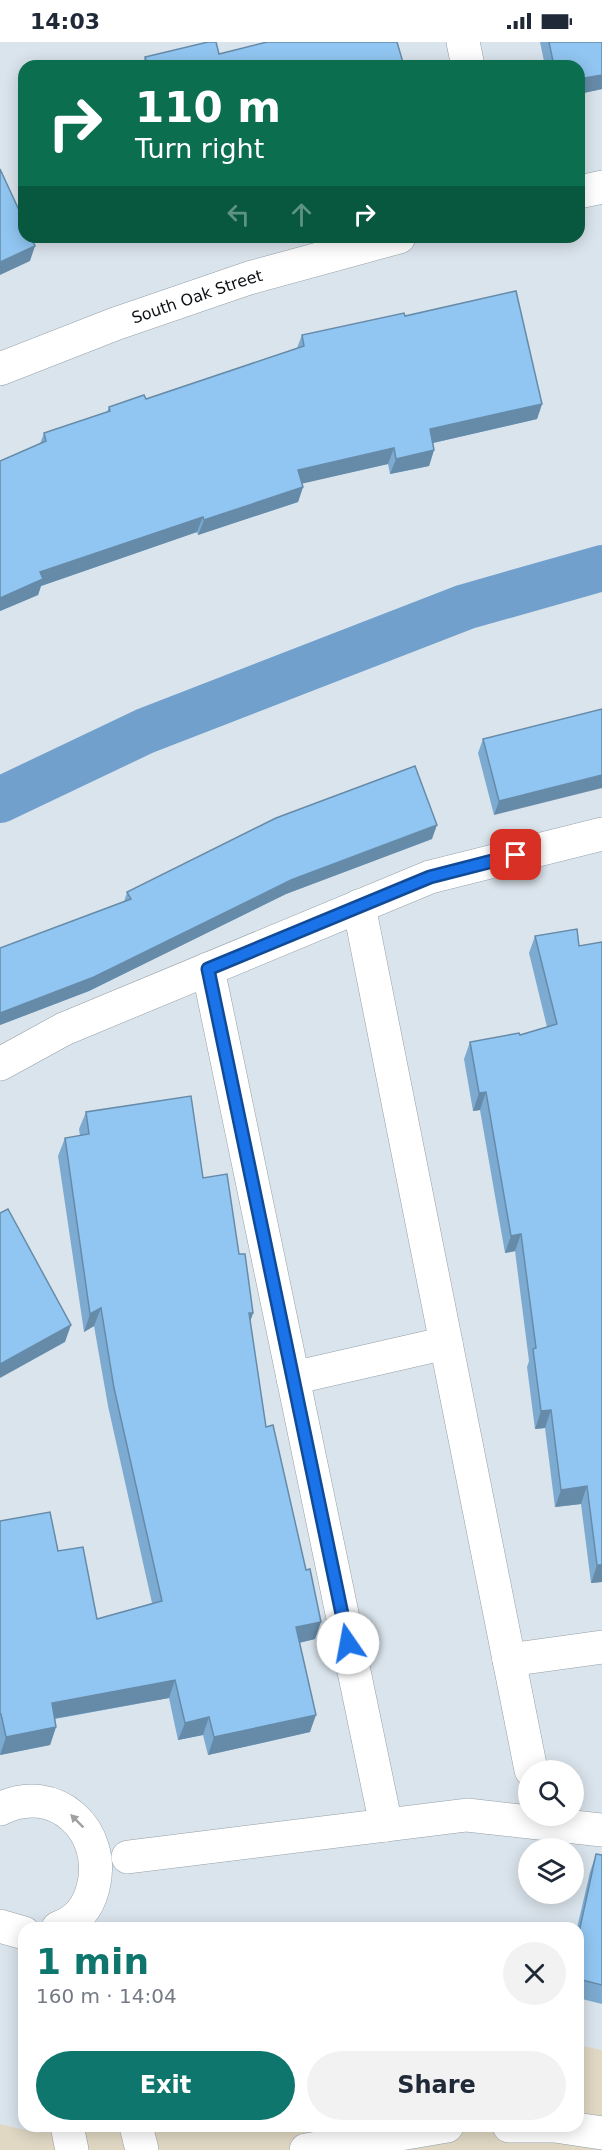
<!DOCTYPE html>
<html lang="en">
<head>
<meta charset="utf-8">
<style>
  :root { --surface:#fff; --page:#f2f2f3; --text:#1f2937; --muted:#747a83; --accent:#0f766e }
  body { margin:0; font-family:"DejaVu Sans",sans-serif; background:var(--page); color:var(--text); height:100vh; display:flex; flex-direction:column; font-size:22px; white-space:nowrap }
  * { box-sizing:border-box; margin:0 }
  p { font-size:20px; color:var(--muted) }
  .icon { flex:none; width:33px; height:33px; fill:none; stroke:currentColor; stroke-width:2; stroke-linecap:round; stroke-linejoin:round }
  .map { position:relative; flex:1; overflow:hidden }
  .details { position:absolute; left:18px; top:1880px; width:566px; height:210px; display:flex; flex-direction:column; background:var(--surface); border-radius:18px; box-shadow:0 3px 15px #0003 }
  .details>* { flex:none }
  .banner { position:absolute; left:18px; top:18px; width:567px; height:183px; border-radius:18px; box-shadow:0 3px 15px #0003; background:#0b6e4f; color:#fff; overflow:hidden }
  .tools { position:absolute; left:518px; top:1718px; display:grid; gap:12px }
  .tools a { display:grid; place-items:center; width:66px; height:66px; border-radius:50%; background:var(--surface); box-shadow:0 3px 15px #0003; font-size:30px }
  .pin { position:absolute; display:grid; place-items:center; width:51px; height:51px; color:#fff; margin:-26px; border-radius:12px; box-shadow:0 3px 9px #0006 }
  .me { position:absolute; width:66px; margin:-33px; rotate:348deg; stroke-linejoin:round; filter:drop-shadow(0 0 4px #0008) }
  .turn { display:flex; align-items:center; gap:21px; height:126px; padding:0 18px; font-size:27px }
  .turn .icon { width:78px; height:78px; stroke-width:2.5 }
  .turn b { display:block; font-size:42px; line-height:51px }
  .lanes { display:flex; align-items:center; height:57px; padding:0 18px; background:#0003; justify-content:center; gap:30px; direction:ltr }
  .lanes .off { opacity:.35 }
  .round { display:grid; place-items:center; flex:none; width:63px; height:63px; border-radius:32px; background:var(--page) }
  .overview { display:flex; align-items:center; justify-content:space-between; height:102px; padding:0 18px }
  h1 { font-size:36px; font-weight:600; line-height:45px; color:var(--accent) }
  .action { display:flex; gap:12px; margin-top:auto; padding:12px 18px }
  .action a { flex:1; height:69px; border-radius:36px; background:var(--accent); color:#fff; font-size:24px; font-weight:600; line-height:69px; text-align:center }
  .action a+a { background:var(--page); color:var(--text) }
  .status { display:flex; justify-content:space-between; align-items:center; height:42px; padding:0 30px; background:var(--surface); direction:ltr }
  .status svg { height:16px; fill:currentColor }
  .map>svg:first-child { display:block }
  .commercial { fill:#e0d8c3 }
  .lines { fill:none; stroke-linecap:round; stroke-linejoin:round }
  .canal { stroke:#72a0cd; stroke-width:46 }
  .minor-casing { stroke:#96a0a8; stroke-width:34 }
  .minor { stroke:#fff; stroke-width:33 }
  .wall { fill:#7daad0 }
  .shaded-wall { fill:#668ba9 }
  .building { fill:#91c6f2; stroke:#668ba9; stroke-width:1.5 }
  .oneway { fill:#9ea0a1 }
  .route-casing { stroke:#114b97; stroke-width:15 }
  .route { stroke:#1a73e8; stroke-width:10 }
  .labels { text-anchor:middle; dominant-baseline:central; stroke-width:5; stroke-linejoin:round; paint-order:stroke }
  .street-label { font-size:16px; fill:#0d1114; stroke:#fff }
</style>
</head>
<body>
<div class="status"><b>14:03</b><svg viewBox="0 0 49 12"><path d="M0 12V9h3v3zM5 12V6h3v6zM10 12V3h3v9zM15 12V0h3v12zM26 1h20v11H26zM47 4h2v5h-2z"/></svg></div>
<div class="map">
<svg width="602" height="2108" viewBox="0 0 602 2108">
  <rect width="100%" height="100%" fill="#dae4ec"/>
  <path class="commercial" d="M 578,2003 L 602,2008 L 602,2108 L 0,2108 L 0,2082 L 38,2091 L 69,2084 L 578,2084 Z"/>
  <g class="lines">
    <path class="canal" d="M 0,758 L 145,689 L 465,565 L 602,526"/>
    <defs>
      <g id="minor">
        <path d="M 463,0 L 468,24"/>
        <path d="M 579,150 L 602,145"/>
        <path id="s1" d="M 0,327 L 115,282 L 249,236 L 399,195"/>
        <path d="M 359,864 L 531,1728"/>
        <path d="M 208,927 L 386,1783"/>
        <path d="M 0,1022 L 64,987 L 430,835 L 602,792"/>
        <path d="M 293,1336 L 446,1301"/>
        <path d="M 509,1618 L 602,1605"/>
        <path d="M 0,1767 C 55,1739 108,1789 93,1846 C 88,1866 77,1879 58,1886"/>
        <path d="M 128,1815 L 467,1773 L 602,1788"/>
        <path d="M 0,1884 L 24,1891"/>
        <path d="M 67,2084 L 72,2108"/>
        <path d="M 136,2084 L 142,2108"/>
        <path d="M 509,2084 L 555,2084 L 602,2091"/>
        <path d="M 306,2108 L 447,2084"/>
      </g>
    </defs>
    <use href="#minor" class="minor-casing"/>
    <use href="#minor" class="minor"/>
  </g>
  <path class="wall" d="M 540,0 L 602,0 L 602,47 L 579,52 L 579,24 L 545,24 Z
    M 219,12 L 404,24 L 142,24 L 145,15 Z
    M 405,274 L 542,362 L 537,377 L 433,401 L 434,408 L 429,424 L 390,432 L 388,422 L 302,441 L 303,445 L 298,460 L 198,493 L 197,490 L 41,544 L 38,553 L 0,569 L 0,419 L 40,402 L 44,391 L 107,370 L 109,365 L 146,357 L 297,306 L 302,293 Z
    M 602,667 L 494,773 L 478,711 L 483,697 Z
    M 432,797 L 286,852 L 89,949 L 0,983 L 0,906 L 124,860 L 127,850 Z
    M 577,887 L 602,1540 L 591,1541 L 581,1462 L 555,1465 L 545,1386 L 535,1387 L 527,1325 L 529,1319 L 515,1209 L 505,1211 L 480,1068 L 473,1069 L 464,1017 L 470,1000 L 520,993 L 547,985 L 529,911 L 535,894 Z
    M 86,1070 L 203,1136 L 239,1212 L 253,1271 L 250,1280 L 266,1385 L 315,1597 L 299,1601 L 310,1690 L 208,1713 L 203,1693 L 178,1698 L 169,1656 L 55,1677 L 56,1685 L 50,1703 L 0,1713 L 0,1479 L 58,1509 L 97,1577 L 152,1561 L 108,1364 L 94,1284 L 84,1290 L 58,1114 L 65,1096 L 80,1094 L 79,1087 Z
    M 596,1812 L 602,1813 L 602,1962 L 578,1956 L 577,1886 L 590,1830 Z"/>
  <path class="shaded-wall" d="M 602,33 L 602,47 L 579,52 L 579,37 Z
    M 35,204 L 30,219 L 0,233 L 0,220 Z
    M 542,362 L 537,377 L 424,403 L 430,387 Z
    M 394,406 L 388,422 L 292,444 L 298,428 Z
    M 434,408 L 429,424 L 390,432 L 396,417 Z
    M 303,445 L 298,460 L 198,493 L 204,478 Z
    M 203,475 L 197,490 L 41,544 L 38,553 L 0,569 L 0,556 L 40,530 Z
    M 602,733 L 602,746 L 494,773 L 499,759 Z
    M 437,783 L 432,797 L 286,852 L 89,949 L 0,983 L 0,971 L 291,838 Z
    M 486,1050 L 480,1068 L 473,1069 L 479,1051 Z
    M 521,1192 L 515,1209 L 505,1211 L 511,1194 Z
    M 101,1266 L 94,1284 L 84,1290 L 90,1272 Z
    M 249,1271 L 253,1271 L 247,1289 Z
    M 71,1283 L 65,1300 L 0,1336 L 0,1322 Z
    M 551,1368 L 545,1386 L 535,1387 L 541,1369 Z
    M 587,1444 L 581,1462 L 555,1465 L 561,1448 Z
    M 597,1523 L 602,1523 L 602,1540 L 591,1541 Z
    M 321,1580 L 315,1597 L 290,1603 L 296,1585 Z
    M 175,1638 L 169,1656 L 46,1678 L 52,1661 Z
    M 316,1673 L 310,1690 L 208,1713 L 214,1695 Z
    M 209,1675 L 203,1693 L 178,1698 L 185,1681 Z
    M 56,1685 L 50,1703 L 0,1713 L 6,1695 Z"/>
  <path class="building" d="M 208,0 L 216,0 L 219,12 L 267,0 L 397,0 L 404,24 L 148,24 L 145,15 Z
    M 549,0 L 602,0 L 602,33 L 579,37 L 579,24 L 554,24 Z
    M 0,127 L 24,179 L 24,195 L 31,195 L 35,204 L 0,220 Z
    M 516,249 L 542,362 L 430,387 L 434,408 L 396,417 L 394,406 L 298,428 L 303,445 L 204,478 L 203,475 L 40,530 L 43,537 L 0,556 L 0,419 L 46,399 L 44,391 L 110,369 L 109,365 L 144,353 L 146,357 L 304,304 L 302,293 L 404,271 L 405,274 Z
    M 602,667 L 602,733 L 499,759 L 483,697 Z
    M 415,724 L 437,783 L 291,838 L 94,935 L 0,971 L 0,906 L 131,857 L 127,850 L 276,776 Z
    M 577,887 L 579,904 L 602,900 L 602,1523 L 597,1523 L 587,1444 L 561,1448 L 551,1368 L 541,1369 L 533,1307 L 536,1306 L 521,1192 L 511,1194 L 486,1050 L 479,1051 L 470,1000 L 519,991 L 520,993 L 557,982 L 535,894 Z
    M 191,1054 L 203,1136 L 227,1132 L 239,1212 L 245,1212 L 253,1271 L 249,1271 L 266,1385 L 273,1383 L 306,1528 L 310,1527 L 321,1580 L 296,1585 L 316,1673 L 214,1695 L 209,1675 L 185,1681 L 175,1638 L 52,1661 L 56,1685 L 6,1695 L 1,1672 L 0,1672 L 0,1479 L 50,1470 L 58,1509 L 83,1505 L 97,1577 L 162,1559 L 114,1346 L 101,1266 L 90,1272 L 65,1096 L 89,1092 L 86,1070 Z
    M 8,1167 L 71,1283 L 0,1322 L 0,1171 Z
    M 596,1812 L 602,1813 L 602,1943 L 578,1937 L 578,1895 Z"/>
  <defs><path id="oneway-solid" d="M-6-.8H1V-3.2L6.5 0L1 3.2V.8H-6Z" transform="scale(1.5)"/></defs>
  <use class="oneway" href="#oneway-solid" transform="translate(77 1779) rotate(-135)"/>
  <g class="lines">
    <defs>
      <path id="route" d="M 348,1601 L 208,927 L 430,835 L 516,813"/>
    </defs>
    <use href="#route" class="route-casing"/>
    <use href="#route" class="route"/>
  </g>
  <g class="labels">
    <g class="street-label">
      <text stroke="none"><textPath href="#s1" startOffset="210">South Oak Street</textPath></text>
    </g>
  </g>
</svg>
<div class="tools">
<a><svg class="icon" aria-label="search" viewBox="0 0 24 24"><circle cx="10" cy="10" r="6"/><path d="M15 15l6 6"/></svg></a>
<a><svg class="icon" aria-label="layers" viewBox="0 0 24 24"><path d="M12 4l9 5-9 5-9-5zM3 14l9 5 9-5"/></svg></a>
</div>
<div class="pin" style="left:516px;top:813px;background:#d93025"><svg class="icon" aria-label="arrive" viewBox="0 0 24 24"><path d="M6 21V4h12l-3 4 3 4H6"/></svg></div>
<svg class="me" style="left:348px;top:1601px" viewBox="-20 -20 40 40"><circle r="19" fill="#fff"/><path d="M0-13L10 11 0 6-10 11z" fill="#1a73e8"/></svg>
<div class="banner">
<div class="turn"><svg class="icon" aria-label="right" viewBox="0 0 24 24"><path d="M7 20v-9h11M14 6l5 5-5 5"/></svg><div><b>110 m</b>Turn right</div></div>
<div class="lanes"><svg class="icon off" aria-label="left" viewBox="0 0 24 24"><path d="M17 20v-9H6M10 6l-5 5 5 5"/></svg><svg class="icon off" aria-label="ahead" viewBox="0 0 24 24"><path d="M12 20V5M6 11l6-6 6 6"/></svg><svg class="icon" aria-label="right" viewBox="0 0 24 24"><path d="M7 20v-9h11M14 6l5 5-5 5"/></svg></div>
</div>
<section class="details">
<div class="overview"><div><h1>1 min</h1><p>160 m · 14:04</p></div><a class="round"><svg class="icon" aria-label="close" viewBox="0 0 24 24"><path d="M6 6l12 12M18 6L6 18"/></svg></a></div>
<div class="action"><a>Exit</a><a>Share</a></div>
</section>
</div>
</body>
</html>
